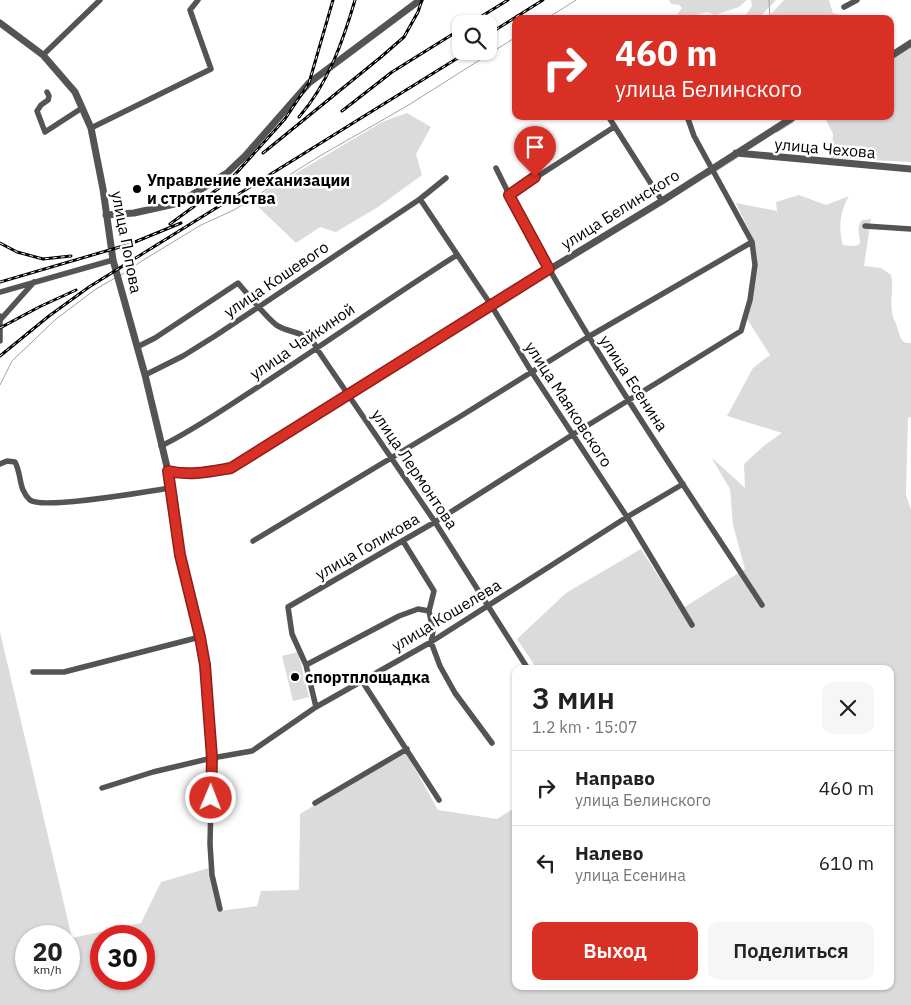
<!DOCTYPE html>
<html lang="ru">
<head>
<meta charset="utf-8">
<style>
  :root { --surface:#fff; --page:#f6f6f6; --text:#222; --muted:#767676; --line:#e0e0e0; --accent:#d93025 }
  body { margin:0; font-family:"IBM Plex Sans",sans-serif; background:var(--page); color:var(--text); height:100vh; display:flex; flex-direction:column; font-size:19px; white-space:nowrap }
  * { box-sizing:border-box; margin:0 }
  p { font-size:16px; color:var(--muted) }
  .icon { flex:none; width:28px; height:28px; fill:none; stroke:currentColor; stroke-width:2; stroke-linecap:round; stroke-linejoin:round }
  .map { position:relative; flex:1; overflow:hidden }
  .details { position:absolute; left:512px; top:665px; width:382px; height:325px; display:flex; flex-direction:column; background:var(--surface); border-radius:10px; box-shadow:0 1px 4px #0004 }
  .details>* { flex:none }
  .banner { position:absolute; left:512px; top:15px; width:382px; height:105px; border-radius:10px; box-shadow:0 1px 4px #0004; background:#d93025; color:#fff; overflow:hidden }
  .buttons { position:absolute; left:452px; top:15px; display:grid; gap:10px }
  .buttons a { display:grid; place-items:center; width:45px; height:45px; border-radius:10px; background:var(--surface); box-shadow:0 1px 4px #0004; font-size:25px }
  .speed { position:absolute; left:15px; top:925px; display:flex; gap:10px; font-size:25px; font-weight:700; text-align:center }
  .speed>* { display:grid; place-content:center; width:65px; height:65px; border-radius:50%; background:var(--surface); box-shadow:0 1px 4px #0004; line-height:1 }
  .speed small { font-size:12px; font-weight:400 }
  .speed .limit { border:8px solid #d22; background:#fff; color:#111 }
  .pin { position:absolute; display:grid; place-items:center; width:42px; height:42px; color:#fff; margin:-51px -21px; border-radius:50% 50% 50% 0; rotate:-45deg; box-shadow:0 0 5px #0007 }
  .pin .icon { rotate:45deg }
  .me { position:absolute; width:55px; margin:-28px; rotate:1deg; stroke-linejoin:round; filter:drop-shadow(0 0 4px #0008) }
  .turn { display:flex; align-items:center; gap:18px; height:105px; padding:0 20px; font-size:22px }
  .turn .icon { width:65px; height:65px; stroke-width:2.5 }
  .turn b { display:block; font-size:35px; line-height:42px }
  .round { display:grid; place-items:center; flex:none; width:52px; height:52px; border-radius:10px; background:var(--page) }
  .head { display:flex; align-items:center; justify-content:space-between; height:85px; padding:0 20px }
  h1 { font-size:30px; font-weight:600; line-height:38px }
  .primary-button { display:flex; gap:10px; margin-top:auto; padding:10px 20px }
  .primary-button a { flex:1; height:58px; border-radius:10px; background:var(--accent); color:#fff; font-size:20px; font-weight:600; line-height:58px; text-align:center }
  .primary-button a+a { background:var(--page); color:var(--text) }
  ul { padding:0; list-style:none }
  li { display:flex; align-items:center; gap:15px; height:75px; padding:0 20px; border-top:1px solid var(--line) }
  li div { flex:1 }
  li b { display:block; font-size:19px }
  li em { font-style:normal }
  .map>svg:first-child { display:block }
  .green { fill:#dbdbdb; fill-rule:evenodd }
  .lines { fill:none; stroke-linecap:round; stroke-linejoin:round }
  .stream { stroke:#a2a2a2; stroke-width:1 }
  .minor { stroke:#545454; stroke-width:5.5 }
  .tertiary { stroke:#545454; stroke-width:7 }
  .rail-casing { stroke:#000; stroke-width:3 }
  .rail { stroke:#fff; stroke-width:1; stroke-dasharray:4; stroke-linecap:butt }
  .route-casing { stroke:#8d1f18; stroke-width:12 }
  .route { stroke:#d93025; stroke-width:9 }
  .poi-dot { fill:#000; stroke:#fff; stroke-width:2 }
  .labels { text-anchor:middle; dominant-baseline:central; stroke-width:5; stroke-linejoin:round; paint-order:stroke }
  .street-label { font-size:16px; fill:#000; stroke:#fff }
  .poi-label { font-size:16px; font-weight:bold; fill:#000; stroke:#fff; text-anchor:start }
</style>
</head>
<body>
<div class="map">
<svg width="911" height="1005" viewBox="0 0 911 1005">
  <rect width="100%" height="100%" fill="#fff"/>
  <path class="green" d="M 669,0 L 747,0 L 739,7 L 715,15 L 707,12 L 692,16 L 689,19 L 679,19 L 677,14 L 682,8 L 679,5 L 671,4 Z
    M 751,0 L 776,0 L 758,19 L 726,19 L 730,16 L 745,16 L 752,6 Z
    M 784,0 L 829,0 L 833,13 L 841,15 L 840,18 L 766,19 Z
    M 911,47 L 911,162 L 831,158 L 833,134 L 824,116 L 891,116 L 891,60 Z
    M 407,113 L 431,127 L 416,154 L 422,175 L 378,207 L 336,232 L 320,227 L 296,243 L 251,200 L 382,122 Z
    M 799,195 L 826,205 L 849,196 C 840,211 838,229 843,245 C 875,250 850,234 862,220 L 871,219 L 864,266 L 881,268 L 891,275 C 894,287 890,299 892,311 C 892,317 896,322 897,327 C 900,335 900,344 911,343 L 911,417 L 908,418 L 906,495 L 911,510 L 911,1005 L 0,1005 L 0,632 L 72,938 L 141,923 L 161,882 L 209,868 L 219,911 L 257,906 L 261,891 L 299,890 L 300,814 L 405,751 L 438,810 L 497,819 L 516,807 L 516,986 L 891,986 L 891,669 L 537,669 L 517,639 L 566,593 L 641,549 L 680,610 L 745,569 L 733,525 L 730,489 L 711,457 L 745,488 L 744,464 L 766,444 L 782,433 L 727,416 L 753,368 L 770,355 L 747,319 L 752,300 L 754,241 L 736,203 L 777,211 L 776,202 ZM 26,936 L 69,936 L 69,979 L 26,979 ZM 101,936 L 144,936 L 144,979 L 101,979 Z
    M 298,652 L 309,697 L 293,701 L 282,656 Z"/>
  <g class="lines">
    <path class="stream" d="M 769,0 L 770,19
      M 546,19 L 576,0
      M 777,132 L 793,122
      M 716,171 L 738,157
      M 705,177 L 713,173
      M 121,275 L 145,259 L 201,225 L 234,210 L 318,157 L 407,106 L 516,37
      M 0,385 L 12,361 L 56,319 L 96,289 L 115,278"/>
    <path class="minor" d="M 844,7 L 857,0
      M 43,55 L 100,0
      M 47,92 L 49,96 L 48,100 L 41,105 L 37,111 L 45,132 L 82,108
      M 608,116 L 662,201
      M 91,128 L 211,69 L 190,10 L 198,0
      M 496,168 C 571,322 669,462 762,605
      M 509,195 L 614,127
      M 420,199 L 491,305 L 531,371 L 627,517 L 692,625
      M 865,226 L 911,229
      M 0,292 L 113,260
      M 1,319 L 34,282
      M 0,341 L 0,316
      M 137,347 L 155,338 L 238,283 C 246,292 269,321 278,326 C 292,334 311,332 317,349 L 435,522 L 528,669
      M 145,375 L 183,356 L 215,336 L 420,199 L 446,178
      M 161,446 C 196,429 228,406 261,385 C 327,342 391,297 457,255
      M 0,464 L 7,461 L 15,462 C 22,475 18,489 30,500 C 43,510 149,491 170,488
      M 168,471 L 180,555 L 200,637 L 205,665 L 212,758 L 210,844 L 212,875 L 220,909
      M 253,541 L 461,416 L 588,337 L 752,242
      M 403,541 L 434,591 L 429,611 L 433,631 L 431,642 L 440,666 L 455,693 L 492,743
      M 306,665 L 399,616 L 418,609 L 429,611
      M 33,672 L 64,672 L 200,637
      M 362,681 L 439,800
      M 316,707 L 306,665 L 292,634 L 288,607 L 435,522 L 572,435 L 741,331 L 750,300 L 755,265 L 752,242 L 694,136 L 687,116
      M 102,788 L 153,772 L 212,758 L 252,751 L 316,707 L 431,642 L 627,517 L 683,484
      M 315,803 L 407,749"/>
    <path class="tertiary" d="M 0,23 L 43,55 L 75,92 L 91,128 L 103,189 L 113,260 L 145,375 L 168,471 C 191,476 208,472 231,468 L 491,305 L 662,201 L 795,116
      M 891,56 L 911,43
      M 736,153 L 911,169
      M 106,215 L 134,213 L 179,203 L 227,173 L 245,156 L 309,83 L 420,0"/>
    <defs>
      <path id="rail" d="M 469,24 L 508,0
        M 489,34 L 543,0
        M 342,111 L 392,72 L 461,29
        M 299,117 C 328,84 343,41 355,0
        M 263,153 L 381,57 L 404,37 L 418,12 L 422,0
        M 170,224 L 230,180 L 285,119 L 309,83 L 333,0
        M 0,243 L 17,252 L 43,259 L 71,256
        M 0,282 L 130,244 L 181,223
        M 0,328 L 39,307 L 76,290
        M 0,356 L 49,316 L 89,287 L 469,51"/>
    </defs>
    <use href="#rail" class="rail-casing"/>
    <use href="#rail" class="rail"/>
  </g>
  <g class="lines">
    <defs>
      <path id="route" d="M 211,798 L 212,758 L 205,665 L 200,637 L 180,555 L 168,471 C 191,476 208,472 231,468 L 549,269 L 509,195 L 535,177"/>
    </defs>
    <use href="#route" class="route-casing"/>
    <use href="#route" class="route"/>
  </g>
  <g class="poi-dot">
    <circle cx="137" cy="189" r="5"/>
    <circle cx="295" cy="677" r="5"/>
  </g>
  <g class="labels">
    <g class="street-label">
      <text transform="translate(825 148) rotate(5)">улица Чехова</text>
      <text transform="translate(620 209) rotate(-32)">улица Белинского</text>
      <text transform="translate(127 242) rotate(79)">улица Попова</text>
      <text transform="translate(276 279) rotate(-34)">улица Кошевого</text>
      <text transform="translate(302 341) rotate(-34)">улица Чайкиной</text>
      <text transform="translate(634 383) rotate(57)">улица Есенина</text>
      <text transform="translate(569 404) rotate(57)">улица Маяковского</text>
      <text transform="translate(415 469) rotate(56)">улица Лермонтова</text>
      <text transform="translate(367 546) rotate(-30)">улица Голикова</text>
      <text transform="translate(446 615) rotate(-31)">улица Кошелева</text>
    </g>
    <g class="poi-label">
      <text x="147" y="180">Управление механизации<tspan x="147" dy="18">и строительства</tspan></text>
      <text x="305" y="677">спортплощадка</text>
    </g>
  </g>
</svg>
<div class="buttons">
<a><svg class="icon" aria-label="search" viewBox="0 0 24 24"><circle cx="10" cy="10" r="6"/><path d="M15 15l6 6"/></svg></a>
</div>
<div class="speed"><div>20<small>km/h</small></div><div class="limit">30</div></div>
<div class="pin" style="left:535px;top:177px;background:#d93025"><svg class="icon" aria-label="arrive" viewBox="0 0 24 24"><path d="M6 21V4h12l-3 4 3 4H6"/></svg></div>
<svg class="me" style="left:211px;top:798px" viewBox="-20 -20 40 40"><circle r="17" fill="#d93025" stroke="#fff" stroke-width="3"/><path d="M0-11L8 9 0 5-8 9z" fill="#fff"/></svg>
<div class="banner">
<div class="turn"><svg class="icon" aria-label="right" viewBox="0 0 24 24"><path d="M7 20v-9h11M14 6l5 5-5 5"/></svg><div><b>460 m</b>улица Белинского</div></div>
</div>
<section class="details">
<div class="head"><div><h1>3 мин</h1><p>1.2 km · 15:07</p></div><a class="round"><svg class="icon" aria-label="close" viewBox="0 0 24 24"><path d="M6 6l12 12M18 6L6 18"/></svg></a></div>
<ul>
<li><svg class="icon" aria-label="right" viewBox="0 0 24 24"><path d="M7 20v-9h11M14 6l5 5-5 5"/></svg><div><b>Направо</b><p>улица Белинского</p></div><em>460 m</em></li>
<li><svg class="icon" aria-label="left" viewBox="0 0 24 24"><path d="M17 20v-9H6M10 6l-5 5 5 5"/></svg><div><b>Налево</b><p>улица Есенина</p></div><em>610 m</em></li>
</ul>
<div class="primary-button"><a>Выход</a><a>Поделиться</a></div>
</section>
</div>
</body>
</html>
